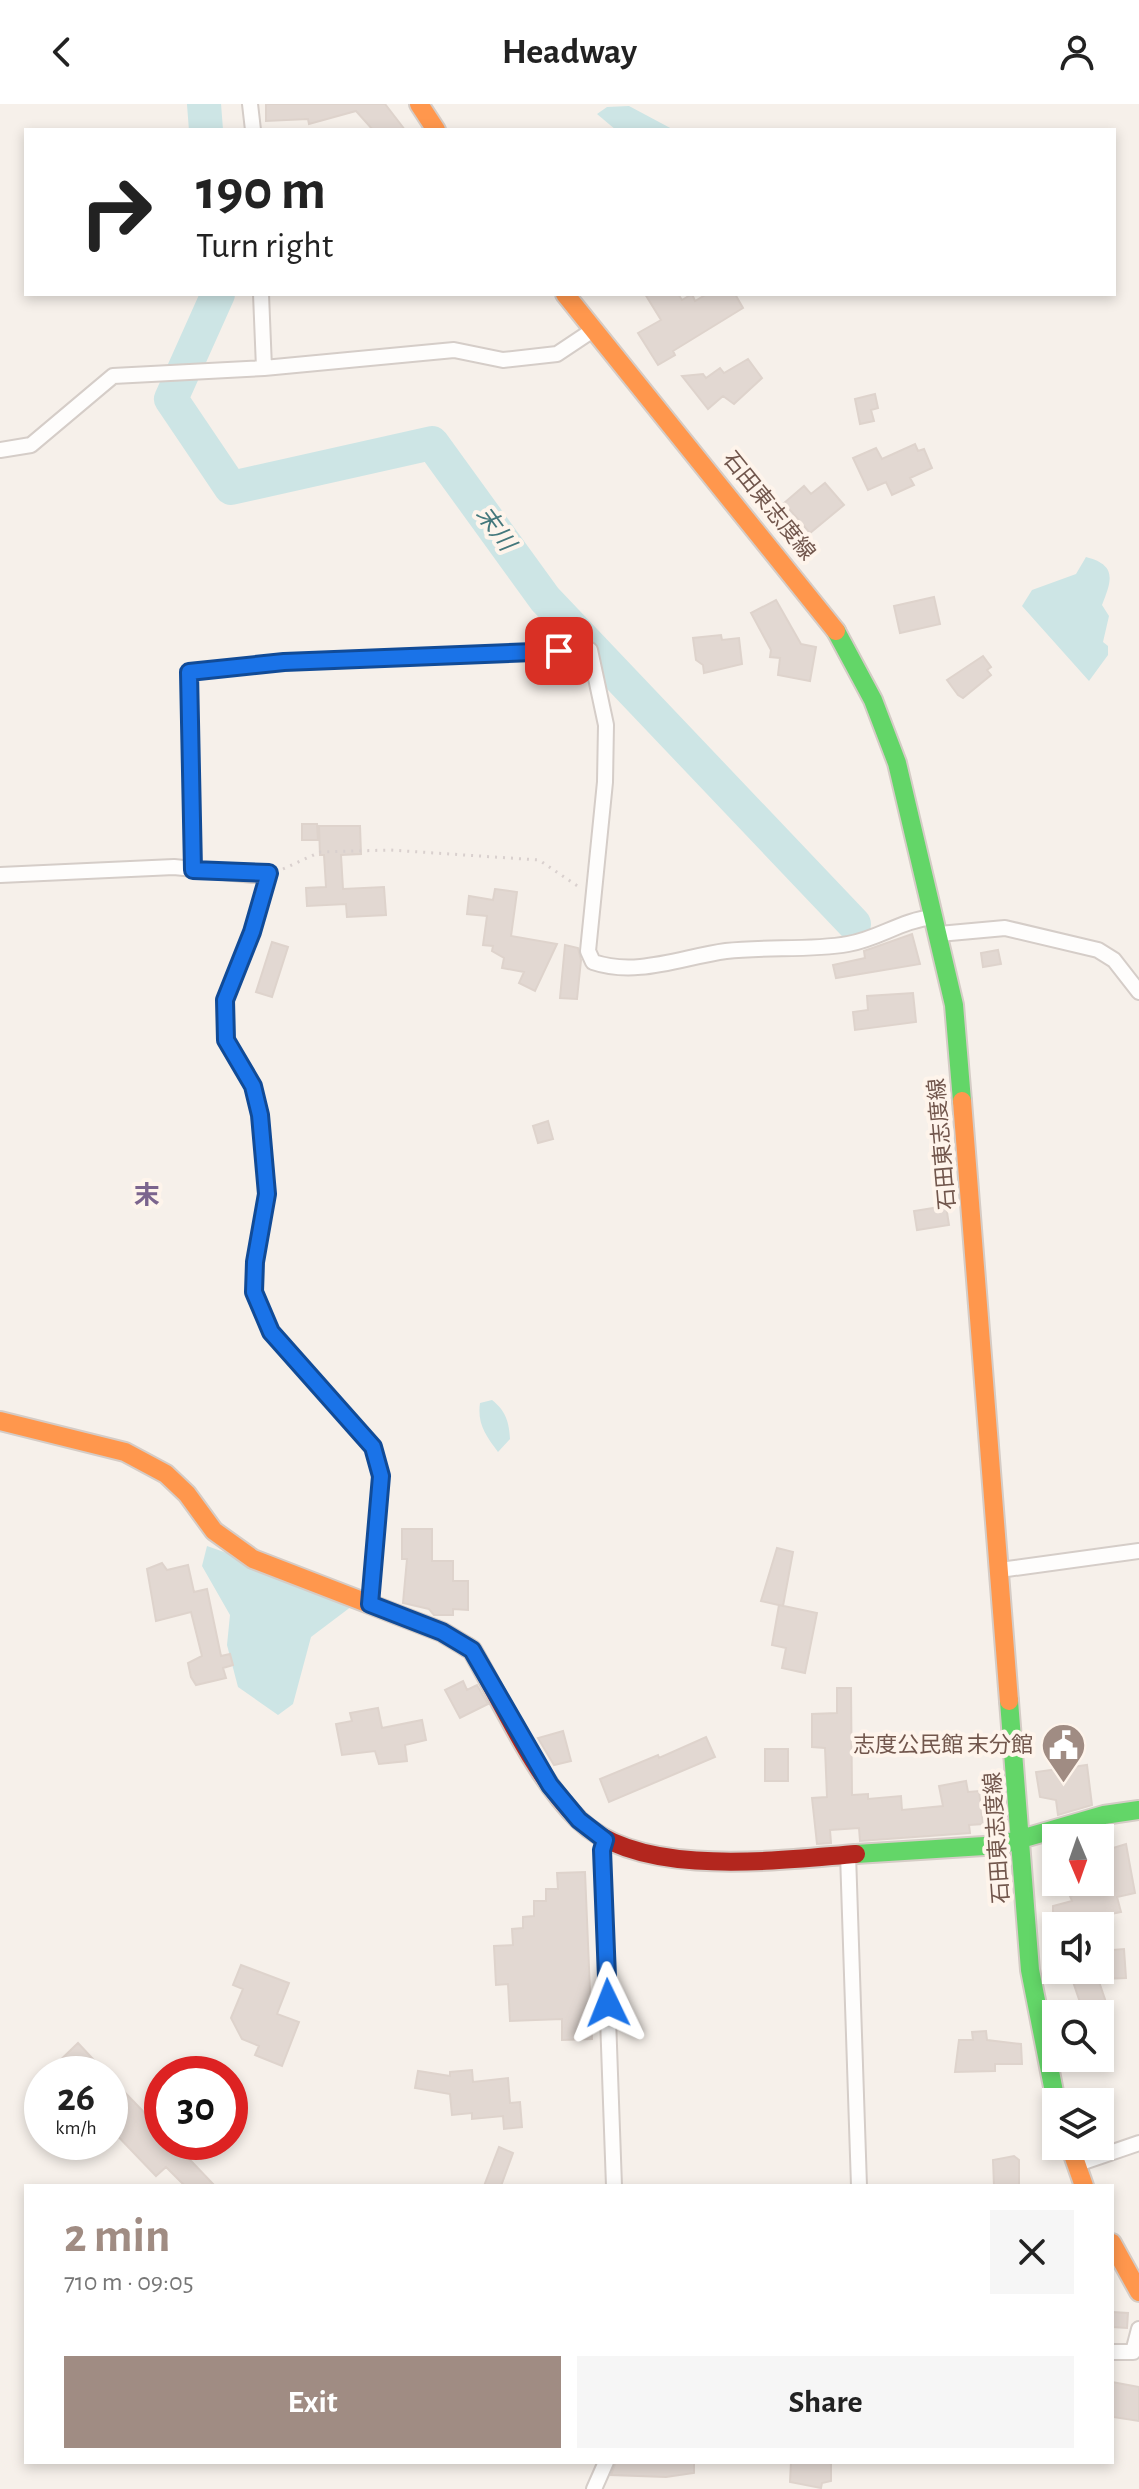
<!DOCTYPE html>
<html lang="en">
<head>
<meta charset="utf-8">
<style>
  :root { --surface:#fff; --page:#f6f6f6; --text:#222; --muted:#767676; --accent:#a08c83 }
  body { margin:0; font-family:"Alegreya Sans","Noto Sans JP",sans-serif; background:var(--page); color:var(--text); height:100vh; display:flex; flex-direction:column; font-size:30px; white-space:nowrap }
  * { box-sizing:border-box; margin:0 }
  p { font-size:26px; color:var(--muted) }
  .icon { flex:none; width:44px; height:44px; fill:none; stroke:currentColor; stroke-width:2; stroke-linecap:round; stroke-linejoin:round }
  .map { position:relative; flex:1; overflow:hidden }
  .panel { position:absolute; left:24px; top:2080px; width:1090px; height:280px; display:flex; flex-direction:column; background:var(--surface); border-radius:0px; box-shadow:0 4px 12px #0003 }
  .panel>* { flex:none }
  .hud { position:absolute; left:24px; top:24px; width:1092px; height:168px; border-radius:0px; box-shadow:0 4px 12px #0003; background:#fff; color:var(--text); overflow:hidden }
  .needle { width:52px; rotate:178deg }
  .buttons { position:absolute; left:1042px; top:1720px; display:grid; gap:16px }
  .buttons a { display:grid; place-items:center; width:72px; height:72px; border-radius:0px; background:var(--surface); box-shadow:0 4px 12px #0003; font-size:40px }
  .speed { position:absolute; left:24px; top:1952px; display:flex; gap:16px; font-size:40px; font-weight:700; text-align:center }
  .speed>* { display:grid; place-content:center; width:104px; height:104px; border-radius:50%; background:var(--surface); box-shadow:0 4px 12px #0003; line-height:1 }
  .speed small { font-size:20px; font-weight:400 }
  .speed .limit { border:12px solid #d22; background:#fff; color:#111 }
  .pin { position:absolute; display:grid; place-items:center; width:68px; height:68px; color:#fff; margin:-34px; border-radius:16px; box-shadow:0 4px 12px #0006 }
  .me { position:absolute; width:88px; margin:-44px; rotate:358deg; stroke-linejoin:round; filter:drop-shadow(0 0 6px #0008) }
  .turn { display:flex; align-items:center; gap:28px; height:168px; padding:0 40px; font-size:36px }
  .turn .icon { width:104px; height:104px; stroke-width:2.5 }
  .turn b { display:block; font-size:56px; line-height:68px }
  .round { display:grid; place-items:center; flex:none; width:84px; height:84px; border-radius:0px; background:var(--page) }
  .headline { display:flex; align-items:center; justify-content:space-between; height:136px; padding:0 40px }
  h1 { font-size:48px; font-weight:700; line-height:60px; color:var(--accent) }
  .action { display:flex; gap:16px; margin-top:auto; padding:16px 40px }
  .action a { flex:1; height:92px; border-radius:0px; background:var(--accent); color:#fff; font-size:32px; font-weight:700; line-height:92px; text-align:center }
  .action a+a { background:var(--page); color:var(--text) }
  header { display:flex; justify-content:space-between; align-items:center; height:104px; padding:0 40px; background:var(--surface); font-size:36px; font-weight:700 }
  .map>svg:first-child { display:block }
  .water { fill:#cde5e5 }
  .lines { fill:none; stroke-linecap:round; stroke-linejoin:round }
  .river { stroke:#cde5e5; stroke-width:34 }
  .building { fill:#e2d8d2; stroke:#ded3cc; stroke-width:2 }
  .street-casing { stroke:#d5cdc8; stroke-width:18 }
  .fast-casing { stroke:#d5ccc6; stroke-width:22 }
  .slow-casing { stroke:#d5ccc6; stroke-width:22 }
  .jam-casing { stroke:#d5ccc6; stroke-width:22 }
  .path { stroke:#d9d0ce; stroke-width:3; stroke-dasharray:2 6; stroke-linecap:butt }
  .street { stroke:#fefdfc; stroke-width:14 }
  .fast { stroke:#63d668; stroke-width:18 }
  .slow { stroke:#ff974d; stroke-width:18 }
  .jam { stroke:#b3261e; stroke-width:18 }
  .route-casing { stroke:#114b97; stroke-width:20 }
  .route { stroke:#1a73e8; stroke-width:14 }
  .labels { text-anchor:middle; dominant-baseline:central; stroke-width:8; stroke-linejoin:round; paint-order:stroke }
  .street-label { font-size:22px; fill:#71564c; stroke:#fef4eb }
  .poi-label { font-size:22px; fill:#71564c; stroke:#fef4eb; text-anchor:end }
  .water-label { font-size:24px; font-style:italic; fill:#44787c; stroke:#fef4eb }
  .quarter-label { font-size:26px; font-weight:bold; fill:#7b648d; stroke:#fef4eb }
</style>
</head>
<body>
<header><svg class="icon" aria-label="back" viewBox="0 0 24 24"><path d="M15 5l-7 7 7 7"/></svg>Headway<svg class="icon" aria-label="person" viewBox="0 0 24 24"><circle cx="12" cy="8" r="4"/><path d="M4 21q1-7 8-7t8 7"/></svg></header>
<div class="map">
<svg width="1139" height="2385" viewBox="0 0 1139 2385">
  <rect width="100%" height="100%" fill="#f6f0ea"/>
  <path class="water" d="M 629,2 L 674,26 L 616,26 L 597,10 L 607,3 Z
    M 1086,453 C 1117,461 1112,476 1102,501 L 1109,512 L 1103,538 L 1108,542 L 1108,551 L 1089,577 L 1022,502 L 1032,486 L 1076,470 Z
    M 492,1296 C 506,1307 509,1318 510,1335 L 498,1348 C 486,1332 477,1320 480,1299 Z
    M 207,1442 L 360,1496 L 311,1533 L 293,1600 L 278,1611 L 238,1583 L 227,1541 L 230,1511 L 202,1462 Z"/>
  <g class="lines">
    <path class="river" d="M 204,0 L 206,26
      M 218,190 L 171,295 L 231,384 L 432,339 L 545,495 L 854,820"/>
  </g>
  <path class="building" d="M 266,0 L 385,0 L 405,26 L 373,26 L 356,7 L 309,20 L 308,15 L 266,17 Z
    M 645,190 L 678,190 L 682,196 L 692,190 L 695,197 L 707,190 L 735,190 L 743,204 L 673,247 L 675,251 L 658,261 L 638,229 L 661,216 Z
    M 748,255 L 762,274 L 734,300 L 723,292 L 708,305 L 682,272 L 703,270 L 706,274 L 720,264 L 724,269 Z
    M 875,290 L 878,304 L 871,306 L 874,317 L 860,320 L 855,295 Z
    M 915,340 L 918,347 L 924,345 L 932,364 L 910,374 L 914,381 L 892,391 L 886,378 L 868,386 L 853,354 L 876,344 L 882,355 Z
    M 825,379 L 844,401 L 810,429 L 784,399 L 804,382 L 811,390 Z
    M 934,493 L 940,520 L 900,529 L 894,502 Z
    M 776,496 L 801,540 L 816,543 L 810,577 L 778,571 L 780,554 L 770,553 L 771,546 L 751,509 Z
    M 721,531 L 722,536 L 739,534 L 742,560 L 704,569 L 703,561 L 696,556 L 693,534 Z
    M 983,552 L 991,563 L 987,566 L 991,571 L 963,594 L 958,591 L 947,576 Z
    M 302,720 L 317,720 L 318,736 L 302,736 Z
    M 319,722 L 360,722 L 361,750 L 341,751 L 343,785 L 384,783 L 386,811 L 347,813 L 346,800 L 307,802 L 306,784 L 326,783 L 324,751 L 320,751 Z
    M 495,785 L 517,788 L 511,832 L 557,840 L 535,887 L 519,879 L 524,868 L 502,864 L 504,854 L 492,847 L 493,842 L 483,841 L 487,812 L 467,810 L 469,792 L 493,796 Z
    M 912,830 L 920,860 L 836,874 L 833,861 L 865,854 L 864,847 Z
    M 272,838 L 288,843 L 272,893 L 256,888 Z
    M 565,841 L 578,844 L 581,856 L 577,895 L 560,894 Z
    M 998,846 L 1001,860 L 983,863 L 981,849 Z
    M 913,889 L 916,918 L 855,926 L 853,908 L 868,906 L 867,892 Z
    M 548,1017 L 553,1035 L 538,1039 L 533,1022 Z
    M 946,1102 L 949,1121 L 917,1126 L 914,1107 Z
    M 402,1425 L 432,1425 L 432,1457 L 453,1457 L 453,1477 L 468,1477 L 468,1506 L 453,1505 L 453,1511 L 434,1511 L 429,1505 L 403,1499 L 407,1455 L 402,1455 Z
    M 777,1444 L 793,1448 L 783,1502 L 761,1497 Z
    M 162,1459 L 167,1466 L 188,1461 L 194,1488 L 207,1485 L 221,1552 L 230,1550 L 233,1561 L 223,1564 L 226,1574 L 196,1581 L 191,1573 L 188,1559 L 202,1552 L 191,1508 L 156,1517 L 147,1465 Z
    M 779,1501 L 817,1509 L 805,1569 L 782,1564 L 786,1544 L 772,1541 Z
    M 463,1577 L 467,1586 L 477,1581 L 488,1600 L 460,1614 L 445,1586 Z
    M 837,1584 L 851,1584 L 852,1691 L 868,1690 L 868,1695 L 901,1692 L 902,1706 L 943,1702 L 939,1682 L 966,1677 L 968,1688 L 979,1687 L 983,1720 L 969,1721 L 970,1729 L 860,1737 L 859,1724 L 830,1726 L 831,1739 L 817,1740 L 812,1694 L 827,1693 L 825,1644 L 812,1643 L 812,1610 L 837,1609 Z
    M 378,1604 L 382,1624 L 422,1616 L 426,1636 L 405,1641 L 407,1657 L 379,1660 L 375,1647 L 342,1651 L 336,1620 L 352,1617 L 350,1609 Z
    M 563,1627 L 571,1657 L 554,1661 L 538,1634 Z
    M 706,1633 L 715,1653 L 609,1698 L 600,1675 L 658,1651 L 659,1654 Z
    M 765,1645 L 788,1645 L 788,1677 L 765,1677 Z
    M 1087,1661 L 1092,1701 L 1058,1711 L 1056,1696 L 1040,1693 L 1036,1668 Z
    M 1126,1740 L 1135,1789 L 1117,1793 L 1121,1808 L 1053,1822 L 1053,1802 L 1072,1797 L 1070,1792 L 1076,1790 L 1073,1778 L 1100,1778 L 1100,1748 Z
    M 585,1768 L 592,1935 L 562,1936 L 562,1915 L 510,1917 L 508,1880 L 496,1881 L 494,1842 L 513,1841 L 512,1825 L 523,1824 L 523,1813 L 534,1812 L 534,1797 L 546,1797 L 546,1785 L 558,1785 L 557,1769 Z
    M 1124,1845 L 1126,1874 L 1100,1875 L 1100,1847 Z
    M 241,1861 L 289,1879 L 277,1910 L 299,1918 L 282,1962 L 255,1951 L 259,1942 L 242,1935 L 231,1914 L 243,1885 L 233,1881 Z
    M 1069,1866 L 1095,1866 L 1110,1910 L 1084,1910 Z
    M 986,1927 L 987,1936 L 1021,1940 L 1022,1960 L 995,1960 L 995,1967 L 955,1968 L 959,1936 L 973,1936 L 972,1928 Z
    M 78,1939 L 107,1970 L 46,1970 Z
    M 472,1966 L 473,1978 L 508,1974 L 510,1999 L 520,1998 L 522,2023 L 504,2025 L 503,2012 L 472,2015 L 472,2009 L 452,2011 L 450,1990 L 415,1984 L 418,1967 L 450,1972 L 450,1968 Z
    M 110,1973 L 162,2027 L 162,2038 L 173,2038 L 215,2082 L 185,2082 L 166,2063 L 156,2072 L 110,2024 Z
    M 499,2043 L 513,2049 L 501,2082 L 484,2082 Z
    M 1014,2052 L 1019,2056 L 1019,2082 L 994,2082 L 993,2056 Z
    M 1112,2208 L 1128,2209 L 1127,2224 L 1112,2223 Z
    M 1112,2278 L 1139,2283 L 1139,2317 L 1113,2313 Z
    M 616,2358 L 694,2358 L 694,2369 L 666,2373 L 611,2371 Z
    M 791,2358 L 827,2358 L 831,2360 L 831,2377 L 822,2379 L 821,2384 L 790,2378 Z"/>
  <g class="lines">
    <defs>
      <path id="street" d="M 250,0 L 253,26
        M 261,190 L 264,264
        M 0,346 L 31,341 L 113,272 L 264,264 L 454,246 L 503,256 L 557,250 L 593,226
        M 193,766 L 189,568 L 284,558 L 590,546 L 606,621 L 605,678 L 588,847 L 593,858 C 637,873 682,853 726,847 C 766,842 808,847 848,840 C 879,835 901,816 934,813
        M 0,771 L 174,763 L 253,771 L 269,769 L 252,828 L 225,896 L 226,936 L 253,982 L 260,1011 L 267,1090 L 255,1158 L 254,1188 L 271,1228 L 373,1343 L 381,1372 L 370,1500
        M 939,830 L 1005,824 L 1098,846 L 1114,856 L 1139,888
        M 1000,1466 L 1139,1447
        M 605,1736 L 602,1746 L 614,2082
        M 848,1750 L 859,2082
        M 1075,2061 L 1139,2039
        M 1112,2248 L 1133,2248 L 1139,2225
        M 594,2385 L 606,2358"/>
      <path id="fast" d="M 836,527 L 873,596 L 897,659 L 954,901 L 962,997
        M 1009,1597 L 1030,1866 L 1056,1998
        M 856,1750 L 1000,1741 L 1104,1711 L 1139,1706"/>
      <path id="slow" d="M 419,0 L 436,26
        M 565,190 L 836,527
        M 962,997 L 1009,1597
        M 0,1317 L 125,1348 L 166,1370 L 187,1390 L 214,1427 L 253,1455 L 442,1528 L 467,1543
        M 1070,2042 L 1084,2082
        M 1112,2139 L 1139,2188"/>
      <path id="jam" d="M 467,1543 L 472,1546 C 503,1600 535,1673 579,1716 C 640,1775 778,1756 856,1750"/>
    </defs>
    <use href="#street" class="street-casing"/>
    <use href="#fast" class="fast-casing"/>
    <use href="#slow" class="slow-casing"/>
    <use href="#jam" class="jam-casing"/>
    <path class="path" d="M 283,765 L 320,748 L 390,746 L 539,756 L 579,783"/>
    <use href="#street" class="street"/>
    <use href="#fast" class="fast"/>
    <use href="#slow" class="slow"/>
    <use href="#jam" class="jam"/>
  </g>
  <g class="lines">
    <defs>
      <path id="route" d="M 559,547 L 284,558 L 189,568 L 193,766 L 269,769 L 252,828 L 225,896 L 226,936 L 253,982 L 260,1011 L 267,1090 L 255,1158 L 254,1188 L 271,1228 L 373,1343 L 381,1372 L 370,1500 L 442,1528 L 472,1546 L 550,1681 L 579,1716 L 605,1736 L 602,1746 L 608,1899"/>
    </defs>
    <use href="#route" class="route-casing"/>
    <use href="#route" class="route"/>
  </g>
  <defs>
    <symbol id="civic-pin" viewBox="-11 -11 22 30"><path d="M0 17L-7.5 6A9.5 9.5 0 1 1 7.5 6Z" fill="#a08c83" stroke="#fef4eb"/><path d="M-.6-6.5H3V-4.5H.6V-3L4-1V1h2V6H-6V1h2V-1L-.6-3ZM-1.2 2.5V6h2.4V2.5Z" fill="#fff"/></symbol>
  </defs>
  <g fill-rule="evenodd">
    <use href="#civic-pin" x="1038" y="1616" width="51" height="69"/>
  </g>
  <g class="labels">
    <g class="street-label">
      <text transform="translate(769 402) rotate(51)">石田東志度線</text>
      <text transform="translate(942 1040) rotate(-95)">石田東志度線</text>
      <text transform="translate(997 1734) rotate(-94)">石田東志度線</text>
    </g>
    <g class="poi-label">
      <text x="1033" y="1641">志度公民館 末分館</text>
    </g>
    <g class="water-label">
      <text transform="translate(495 425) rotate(54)">末川</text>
    </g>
    <g class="quarter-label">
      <text x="147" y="1092">末</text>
    </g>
  </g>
</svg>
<div class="buttons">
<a><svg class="needle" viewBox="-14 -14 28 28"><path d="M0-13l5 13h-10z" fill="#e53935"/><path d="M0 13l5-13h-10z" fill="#767676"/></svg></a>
<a><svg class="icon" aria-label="sound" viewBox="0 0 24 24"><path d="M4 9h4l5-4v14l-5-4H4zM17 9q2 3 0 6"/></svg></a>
<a><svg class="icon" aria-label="search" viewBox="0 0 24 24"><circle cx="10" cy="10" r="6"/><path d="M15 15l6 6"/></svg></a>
<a><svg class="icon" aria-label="layers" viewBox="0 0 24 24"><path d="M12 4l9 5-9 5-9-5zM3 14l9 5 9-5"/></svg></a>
</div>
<div class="speed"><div>26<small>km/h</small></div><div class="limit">30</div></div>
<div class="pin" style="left:559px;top:547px;background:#d93025"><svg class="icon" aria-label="arrive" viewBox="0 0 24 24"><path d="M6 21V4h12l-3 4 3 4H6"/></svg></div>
<svg class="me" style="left:608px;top:1899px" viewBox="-20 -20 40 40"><path d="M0-17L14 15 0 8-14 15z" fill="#1a73e8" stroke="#fff" stroke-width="4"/></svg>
<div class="hud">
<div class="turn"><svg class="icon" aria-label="right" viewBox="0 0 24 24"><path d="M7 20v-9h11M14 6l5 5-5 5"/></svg><div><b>190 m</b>Turn right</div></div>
</div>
<section class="panel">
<div class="headline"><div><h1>2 min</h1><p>710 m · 09:05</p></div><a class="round"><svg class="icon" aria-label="close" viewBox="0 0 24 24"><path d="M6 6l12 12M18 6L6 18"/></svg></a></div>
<div class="action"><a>Exit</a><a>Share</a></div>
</section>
</div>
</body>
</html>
